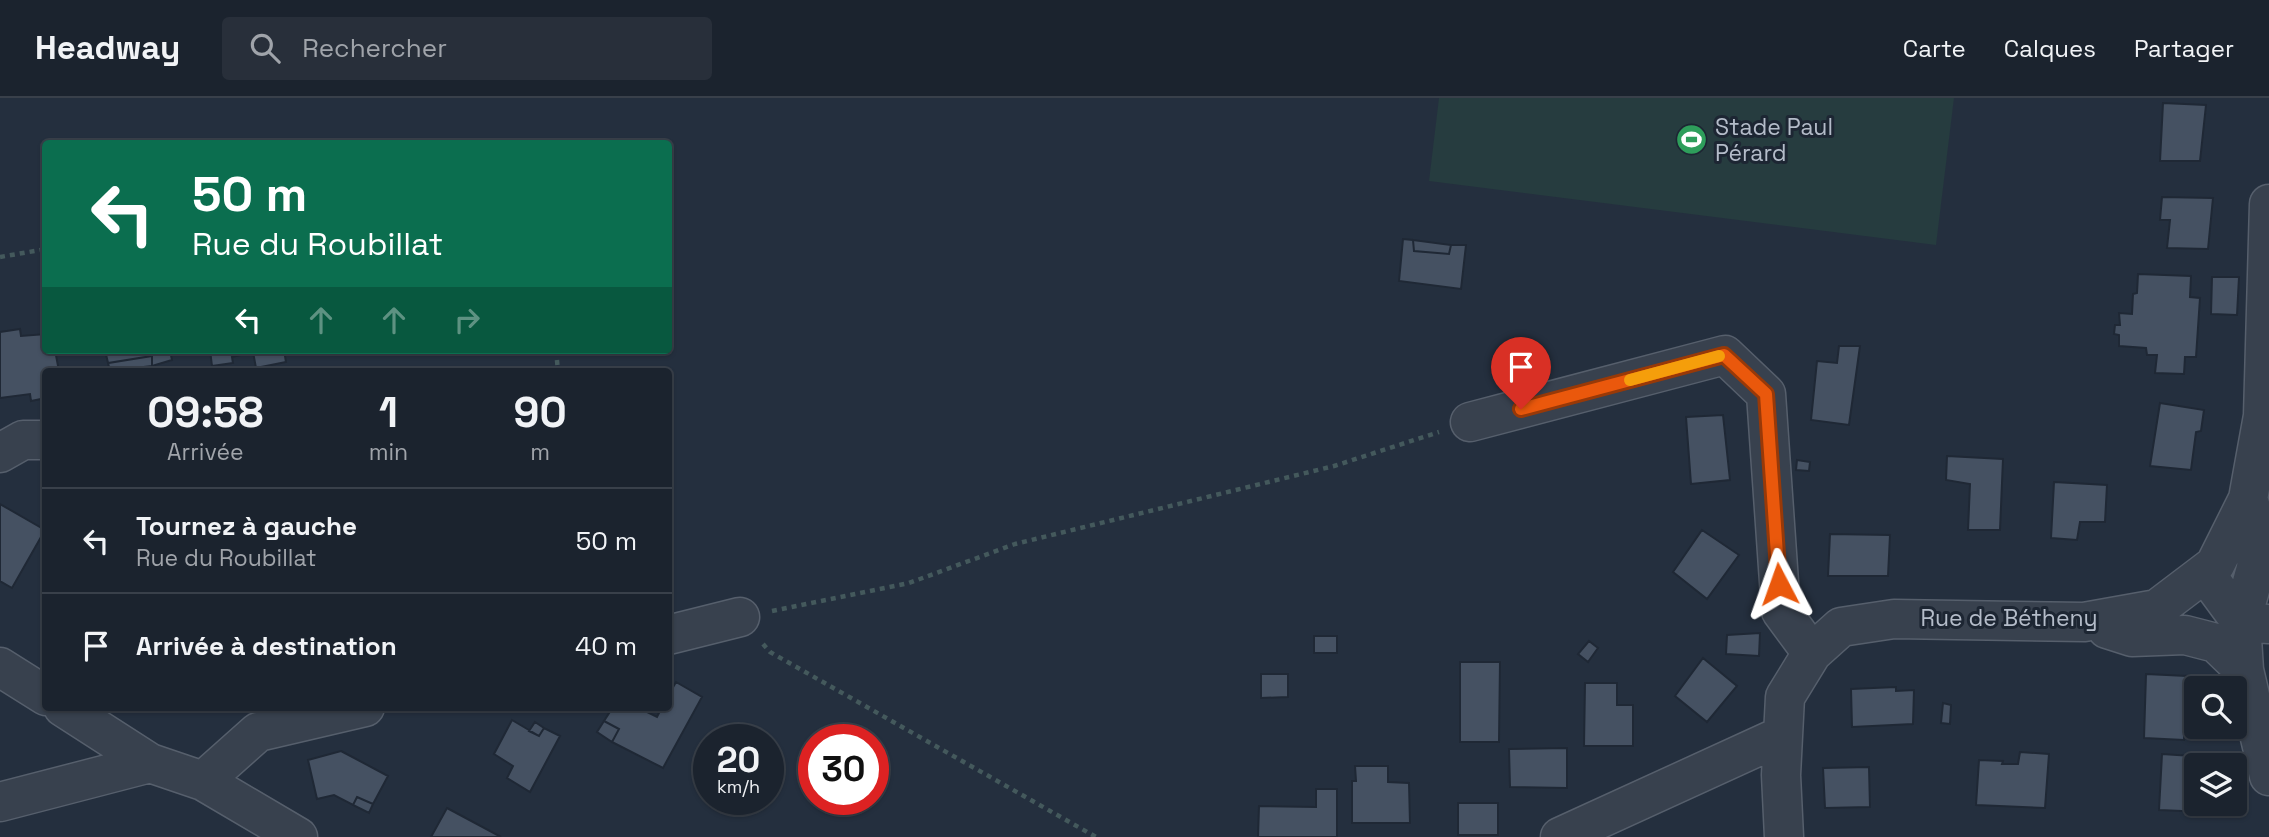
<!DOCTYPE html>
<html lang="fr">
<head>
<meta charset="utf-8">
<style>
  :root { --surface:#1b232e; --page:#282f3a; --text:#f1f3f6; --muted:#a0a4aa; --line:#39404a }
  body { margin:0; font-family:"Space Grotesk",sans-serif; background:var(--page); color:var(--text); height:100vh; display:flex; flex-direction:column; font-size:26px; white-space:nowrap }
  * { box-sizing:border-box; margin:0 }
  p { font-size:23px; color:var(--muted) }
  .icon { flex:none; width:38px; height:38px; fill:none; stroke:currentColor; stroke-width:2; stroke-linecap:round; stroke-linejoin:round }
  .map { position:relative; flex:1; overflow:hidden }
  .details { position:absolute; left:42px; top:270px; width:630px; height:343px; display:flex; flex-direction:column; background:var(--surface); border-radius:7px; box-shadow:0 2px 5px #0004,0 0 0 2px var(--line) }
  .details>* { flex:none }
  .banner { position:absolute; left:42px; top:42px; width:630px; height:214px; border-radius:7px; box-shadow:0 2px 5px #0004,0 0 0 2px var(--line); background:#0b6e4f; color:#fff; overflow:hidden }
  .buttons { position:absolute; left:2184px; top:578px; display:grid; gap:14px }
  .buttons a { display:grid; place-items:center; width:63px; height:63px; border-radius:7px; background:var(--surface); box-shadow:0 2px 5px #0004,0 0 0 2px var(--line); font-size:35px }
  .speed { position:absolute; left:693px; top:626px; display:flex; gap:14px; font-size:35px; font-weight:700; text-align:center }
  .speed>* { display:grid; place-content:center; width:91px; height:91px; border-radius:50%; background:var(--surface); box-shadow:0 2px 5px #0004,0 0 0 2px var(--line); line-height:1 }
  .speed small { font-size:18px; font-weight:400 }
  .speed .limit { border:10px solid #d22; background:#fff; color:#111 }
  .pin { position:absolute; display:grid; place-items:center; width:60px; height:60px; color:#fff; margin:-72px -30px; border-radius:50% 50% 50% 0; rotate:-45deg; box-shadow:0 0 7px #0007 }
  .pin .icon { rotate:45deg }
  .me { position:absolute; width:77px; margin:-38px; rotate:356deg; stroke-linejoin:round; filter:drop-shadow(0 0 5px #0008) }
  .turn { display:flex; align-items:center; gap:24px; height:147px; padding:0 35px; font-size:32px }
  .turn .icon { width:91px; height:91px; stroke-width:2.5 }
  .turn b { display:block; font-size:49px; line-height:60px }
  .lanes { display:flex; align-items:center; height:66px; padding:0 35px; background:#0003; justify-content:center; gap:35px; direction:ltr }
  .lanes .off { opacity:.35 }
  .eta { display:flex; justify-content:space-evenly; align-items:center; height:119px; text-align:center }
  .eta b { font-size:42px; font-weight:700; line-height:49px }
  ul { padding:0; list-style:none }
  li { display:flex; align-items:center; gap:21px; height:105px; padding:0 35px; border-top:2px solid var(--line) }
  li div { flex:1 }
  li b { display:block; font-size:26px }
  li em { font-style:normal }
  header { display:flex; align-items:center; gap:42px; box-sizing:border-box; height:98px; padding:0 35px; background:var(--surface); border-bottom:2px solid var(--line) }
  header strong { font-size:33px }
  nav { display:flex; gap:38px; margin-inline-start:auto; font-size:24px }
  .search { width:490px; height:63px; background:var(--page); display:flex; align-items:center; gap:18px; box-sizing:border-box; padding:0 24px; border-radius:7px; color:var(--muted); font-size:26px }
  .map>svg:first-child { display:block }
  .green { fill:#263c3f }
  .building { fill:#455162; stroke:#1f2835; stroke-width:2 }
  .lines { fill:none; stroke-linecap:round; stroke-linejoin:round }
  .minor-casing { stroke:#565f6c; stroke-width:41 }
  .path { stroke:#44595c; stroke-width:4.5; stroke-dasharray:5 5; stroke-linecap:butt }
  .minor { stroke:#38414e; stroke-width:38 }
  .route-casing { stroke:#983908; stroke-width:18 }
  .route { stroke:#ea580c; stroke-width:12 }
  .slow { stroke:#f59e0b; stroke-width:12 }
  .labels { text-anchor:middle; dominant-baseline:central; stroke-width:6; stroke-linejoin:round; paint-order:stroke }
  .poi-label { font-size:23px; fill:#b4bcc9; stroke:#1d2633; text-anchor:start }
  .street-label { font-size:23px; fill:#b4bcc9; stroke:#1d2633 }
</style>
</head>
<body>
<header>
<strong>Headway</strong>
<div class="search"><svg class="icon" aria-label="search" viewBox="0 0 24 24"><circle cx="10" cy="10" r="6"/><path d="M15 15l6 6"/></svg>Rechercher</div>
<nav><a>Carte</a><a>Calques</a><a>Partager</a></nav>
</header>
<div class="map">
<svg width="2269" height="739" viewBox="0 0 2269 739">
  <rect width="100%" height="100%" fill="#242f3e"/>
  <path class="green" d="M 1439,0 L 1954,0 L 1936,147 L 1429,83 Z"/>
  <path class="building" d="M 2163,5 L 2206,7 L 2200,63 L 2160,63 Z
    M 2162,99 L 2213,100 L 2208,151 L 2167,150 L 2170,122 L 2160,122 Z
    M 1403,141 L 1413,142 L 1414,153 L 1449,156 L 1451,147 L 1466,147 L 1461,191 L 1399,183 Z
    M 1413,142 L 1451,147 L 1449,156 L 1414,153 Z
    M 2138,176 L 2191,178 L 2190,199 L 2200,200 L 2196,259 L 2185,259 L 2184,276 L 2155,275 L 2157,257 L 2147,257 L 2146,250 L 2119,248 L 2119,237 L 2114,236 L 2115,227 L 2120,227 L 2119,215 L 2132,216 L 2133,196 L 2137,195 Z
    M 2212,179 L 2239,179 L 2237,217 L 2211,216 Z
    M 20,231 L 21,238 L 46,236 L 46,252 L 55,252 L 59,273 L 46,273 L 46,300 L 31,303 L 30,296 L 0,300 L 0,234 Z
    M 1839,248 L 1860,248 L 1849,327 L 1811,322 L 1817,263 L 1837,265 Z
    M 105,252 L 170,252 L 172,262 L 152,268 L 152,258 L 108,265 Z
    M 210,252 L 284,252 L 286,264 L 256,270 L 253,254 L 232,259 L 233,265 L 212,268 Z
    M 152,258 L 152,268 L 110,273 L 108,265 Z
    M 2160,305 L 2204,312 L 2201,333 L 2196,334 L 2191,372 L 2150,368 Z
    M 1723,317 L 1730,382 L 1691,386 L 1686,319 Z
    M 1947,358 L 2003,361 L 2000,432 L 1968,432 L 1970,386 L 1946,382 Z
    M 1797,362 L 1810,364 L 1809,373 L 1796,372 Z
    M 2054,384 L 2107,387 L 2105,424 L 2080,424 L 2077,442 L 2051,440 Z
    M 0,406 L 45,432 L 12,490 L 0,483 Z
    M 1702,432 L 1739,457 L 1707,501 L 1673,474 Z
    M 1830,436 L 1890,437 L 1888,478 L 1828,478 Z
    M 1760,535 L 1759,558 L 1726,556 L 1727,537 Z
    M 1314,538 L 1337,538 L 1337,555 L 1314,555 Z
    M 1589,543 L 1598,550 L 1588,564 L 1578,556 Z
    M 1703,560 L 1737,588 L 1707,624 L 1675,598 Z
    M 1460,564 L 1500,564 L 1499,644 L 1460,644 Z
    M 1261,576 L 1288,576 L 1288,599 L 1261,600 Z
    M 2146,576 L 2187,578 L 2184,642 L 2144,640 Z
    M 676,584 L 702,599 L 663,670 L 612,644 L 619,631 L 604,623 L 613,609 L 637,609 L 657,619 L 662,609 L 668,609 L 668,598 Z
    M 1585,585 L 1617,585 L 1617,607 L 1633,607 L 1633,648 L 1584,648 Z
    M 1896,589 L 1896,593 L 1914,592 L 1913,626 L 1852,629 L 1851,591 Z
    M 1943,605 L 1951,607 L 1950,626 L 1941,625 Z
    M 512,622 L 539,638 L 544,630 L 560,638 L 530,694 L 507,680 L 513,668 L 494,656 Z
    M 604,623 L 619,631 L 612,644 L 597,634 Z
    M 535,624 L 544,630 L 539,638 L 529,633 Z
    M 1567,650 L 1567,690 L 1510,689 L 1509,651 Z
    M 341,653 L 388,678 L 373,706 L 357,699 L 353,707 L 334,697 L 317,701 L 308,662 Z
    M 2020,654 L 2049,656 L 2045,710 L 1976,707 L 1979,662 L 2003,663 L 2002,666 L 2018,666 Z
    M 2162,656 L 2207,659 L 2207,667 L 2196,667 L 2196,705 L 2205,705 L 2205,714 L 2159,712 Z
    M 1355,668 L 1388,668 L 1388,684 L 1409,685 L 1410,725 L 1352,725 L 1352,683 L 1356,683 Z
    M 1869,669 L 1870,709 L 1825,710 L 1823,670 Z
    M 1316,691 L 1337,691 L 1337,739 L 1258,739 L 1259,708 L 1316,709 Z
    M 357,699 L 373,706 L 369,715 L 353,707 Z
    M 1458,705 L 1498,705 L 1498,737 L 1458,737 Z
    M 447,710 L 501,739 L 431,739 Z"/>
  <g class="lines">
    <defs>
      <path id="minor" d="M 1470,324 L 1725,257 L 1766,296 L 1781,513 L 1812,555
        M 0,355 L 23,342 L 46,342
        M 2248,401 L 2259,433 L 2256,470 L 2241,524 L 2269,526
        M 2205,475 L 2241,524 L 2244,572 L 2269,678
        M 2107,531 L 2132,539 L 2185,537 L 2216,545 L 2244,572
        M 668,537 L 740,519
        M 0,569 L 46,598
        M 63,609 L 150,665 L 203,683 L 298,739
        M 203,683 L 258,634 L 365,609
        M 0,704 L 150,665
        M 1560,739 L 1783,637
        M 1784,739 L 1781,677 L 1785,599 L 1812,555 L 1841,529 L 1894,521 L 2084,524 L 2157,511 L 2215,467 L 2248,401 L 2263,318 L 2269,106"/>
    </defs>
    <use href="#minor" class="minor-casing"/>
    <path class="path" d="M 0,159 L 46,151
      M 556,252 L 558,273
      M 772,513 L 909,485 L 1015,446 L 1334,368 L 1439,334
      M 763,546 L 770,554 L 1096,739"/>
    <use href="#minor" class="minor"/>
  </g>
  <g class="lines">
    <defs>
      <path id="route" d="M 1521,311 L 1724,257 L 1766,296 L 1779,486"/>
    </defs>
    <use href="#route" class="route-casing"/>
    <use href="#route" class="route"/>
    <path class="slow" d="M 1630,282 L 1719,258"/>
  </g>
  <defs>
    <symbol id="stadium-disc" viewBox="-11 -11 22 22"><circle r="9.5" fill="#2e9e5b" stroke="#1d2633"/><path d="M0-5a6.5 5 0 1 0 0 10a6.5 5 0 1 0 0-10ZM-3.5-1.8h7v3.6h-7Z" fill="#fff"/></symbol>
  </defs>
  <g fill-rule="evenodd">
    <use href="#stadium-disc" x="1674" y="24" width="35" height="35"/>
  </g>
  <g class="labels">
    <g class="poi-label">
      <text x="1715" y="29">Stade Paul<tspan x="1715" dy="26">Pérard</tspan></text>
    </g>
    <g class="street-label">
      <text x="2009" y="520">Rue de Bétheny</text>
    </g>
  </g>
</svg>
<div class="buttons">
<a><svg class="icon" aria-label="search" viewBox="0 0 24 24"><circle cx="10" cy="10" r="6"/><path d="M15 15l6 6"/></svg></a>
<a><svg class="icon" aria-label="layers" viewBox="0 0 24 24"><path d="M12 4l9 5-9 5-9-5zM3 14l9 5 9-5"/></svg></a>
</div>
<div class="speed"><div>20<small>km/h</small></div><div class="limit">30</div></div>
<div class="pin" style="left:1521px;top:311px;background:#d93025"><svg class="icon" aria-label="arrive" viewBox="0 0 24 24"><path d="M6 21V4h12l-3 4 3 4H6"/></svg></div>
<svg class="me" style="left:1779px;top:486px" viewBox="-20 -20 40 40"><path d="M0-17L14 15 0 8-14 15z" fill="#ea580c" stroke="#fff" stroke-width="4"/></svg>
<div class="banner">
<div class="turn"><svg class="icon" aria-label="left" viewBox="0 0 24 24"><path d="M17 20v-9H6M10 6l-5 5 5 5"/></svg><div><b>50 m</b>Rue du Roubillat</div></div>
<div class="lanes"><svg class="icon" aria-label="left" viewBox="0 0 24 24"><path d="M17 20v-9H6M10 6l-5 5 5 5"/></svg><svg class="icon off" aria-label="ahead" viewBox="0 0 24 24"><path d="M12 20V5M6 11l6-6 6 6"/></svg><svg class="icon off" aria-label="ahead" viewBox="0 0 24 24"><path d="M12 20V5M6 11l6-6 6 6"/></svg><svg class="icon off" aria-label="right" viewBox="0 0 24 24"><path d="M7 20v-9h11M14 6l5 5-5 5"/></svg></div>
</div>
<section class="details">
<div class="eta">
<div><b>09:58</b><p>Arrivée</p></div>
<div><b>1</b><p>min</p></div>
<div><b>90</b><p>m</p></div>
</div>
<ul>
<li><svg class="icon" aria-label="left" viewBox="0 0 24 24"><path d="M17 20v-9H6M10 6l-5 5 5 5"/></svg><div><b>Tournez à gauche</b><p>Rue du Roubillat</p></div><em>50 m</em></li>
<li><svg class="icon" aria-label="arrive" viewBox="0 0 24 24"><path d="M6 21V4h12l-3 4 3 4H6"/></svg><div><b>Arrivée à destination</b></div><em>40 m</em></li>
</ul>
</section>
</div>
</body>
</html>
